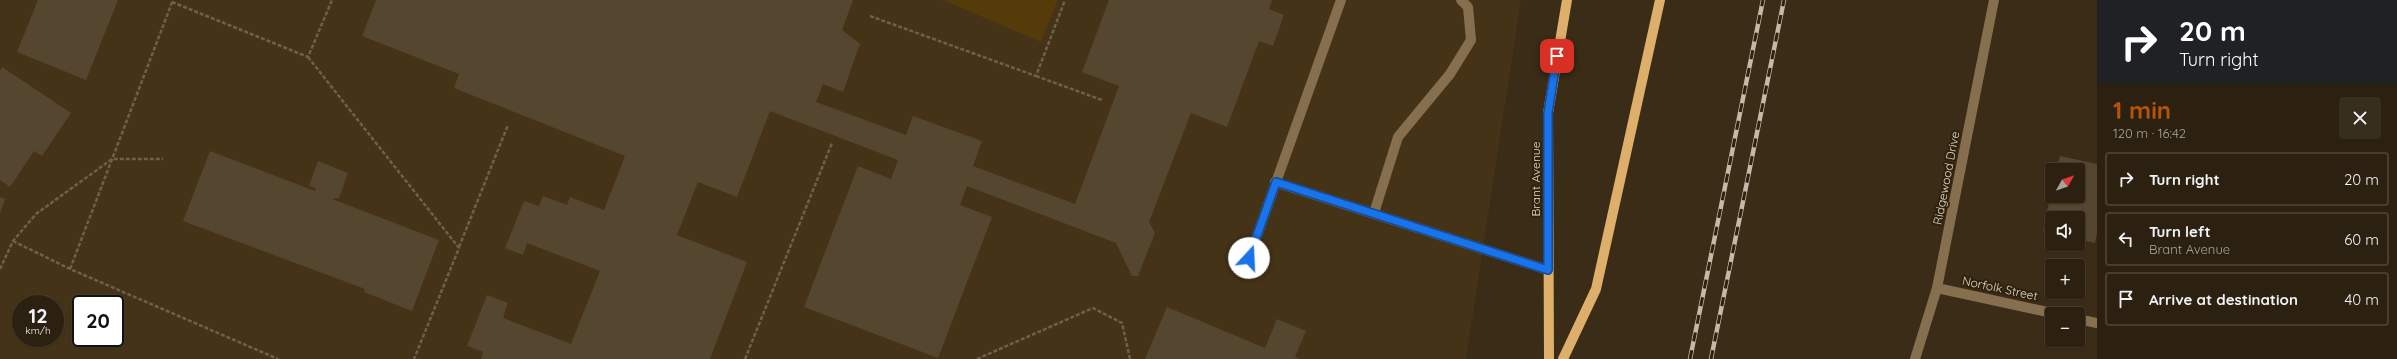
<!DOCTYPE html>
<html lang="en">
<head>
<meta charset="utf-8">
<style>
  :root { --surface:#2c2110; --page:#382e1e; --text:#f1f3f6; --muted:#a6a39f; --line:#483e30; --accent:#b45309 }
  body { margin:0; font-family:Quicksand,sans-serif; background:var(--page); color:var(--text); height:100vh; display:flex; flex-direction:column; font-size:15px; white-space:nowrap }
  * { box-sizing:border-box; margin:0 }
  p { font-size:13px; color:var(--muted) }
  .icon { flex:none; width:22px; height:22px; fill:none; stroke:currentColor; stroke-width:2; stroke-linecap:round; stroke-linejoin:round }
  .map { position:relative; flex:1; overflow:hidden }
  .drawer { display:flex; flex-direction:column; background:var(--surface); width:300px }
  .drawer>* { flex:none }
  .top-card { background:#202124; color:#fff; overflow:hidden }
  .needle { width:26px; rotate:50deg }
  .buttons { position:absolute; left:2045px; top:163px; display:grid; gap:8px }
  .buttons a { display:grid; place-items:center; width:40px; height:40px; border-radius:4px; background:var(--surface); box-shadow:0 1px 3px #0004,0 0 0 1px var(--line); font-size:20px }
  .speed { position:absolute; left:12px; top:295px; display:flex; gap:8px; font-size:20px; font-weight:700; text-align:center }
  .speed>* { display:grid; place-content:center; width:52px; height:52px; border-radius:50%; background:var(--surface); box-shadow:0 1px 3px #0004,0 0 0 1px var(--line); line-height:1 }
  .speed small { font-size:10px; font-weight:400 }
  .speed .limit { border:2px solid #111; border-radius:6px; background:#fff; color:#111 }
  .pin { position:absolute; display:grid; place-items:center; width:34px; height:34px; color:#fff; margin:-17px; border-radius:8px; box-shadow:0 2px 6px #0006 }
  .me { position:absolute; width:44px; margin:-22px; rotate:20deg; stroke-linejoin:round; filter:drop-shadow(0 0 3px #0008) }
  .turn { display:flex; align-items:center; gap:14px; height:84px; padding:0 16px; font-size:18px }
  .turn .icon { width:52px; height:52px; stroke-width:2.5 }
  .turn b { display:block; font-size:28px; line-height:34px }
  .round { display:grid; place-items:center; flex:none; width:42px; height:42px; border-radius:4px; background:var(--page) }
  .summary { display:flex; align-items:center; justify-content:space-between; height:68px; padding:0 16px }
  h1 { font-size:24px; font-weight:700; line-height:30px; color:var(--accent) }
  ul { padding:0; list-style:none }
  li { display:flex; align-items:center; gap:12px; height:54px; margin:0 8px 6px; padding:0 8px; border:2px solid var(--line); border-radius:4px }
  li div { flex:1 }
  li b { display:block; font-size:15px }
  li em { font-style:normal }
  main { display:flex; flex:1; min-height:0 }
  .map>svg:first-child { display:block }
  .built { fill:#453318; fill-rule:evenodd }
  .green { fill:#553a0a }
  .building { fill:#554630 }
  .lines { fill:none; stroke-linecap:round; stroke-linejoin:round }
  .path { stroke:#6d604d; stroke-width:2.5; stroke-dasharray:4 2; stroke-linecap:butt }
  .minor { stroke:#856f4f; stroke-width:10 }
  .major { stroke:#ddaf6a; stroke-width:10 }
  .rail-casing { stroke:#c4baab; stroke-width:4.5 }
  .rail { stroke:#2f220c; stroke-width:3; stroke-dasharray:9; stroke-linecap:butt }
  .route-casing { stroke:#114b97; stroke-width:10 }
  .route { stroke:#1a73e8; stroke-width:7 }
  .labels { text-anchor:middle; dominant-baseline:central; stroke-width:4; stroke-linejoin:round; paint-order:stroke }
  .street-label { font-size:12px; fill:#e0d7ca; stroke:#2f220c }
</style>
</head>
<body>
<main>
<div class="map">
<svg width="2097" height="359" viewBox="0 0 2097 359">
  <rect width="100%" height="100%" fill="#3a2c16"/>
  <path class="built" d="M 0,0 L 1521,0 L 1466,359 L 0,359 ZM 21,304 L 55,304 L 55,338 L 21,338 ZM 81,304 L 115,304 L 115,338 L 81,338 Z"/>
  <path class="green" d="M 943,0 L 1058,0 L 1041,42 Z"/>
  <path class="building" d="M 38,0 L 118,0 L 86,80 L 17,52 Z
    M 376,0 L 853,0 L 842,30 L 860,44 L 843,92 L 823,84 L 816,102 L 906,135 L 913,116 L 982,141 L 973,166 L 1075,204 L 1119,86 L 1082,72 L 1109,0 L 1272,0 L 1269,9 L 1284,15 L 1273,46 L 1259,41 L 1227,127 L 1191,113 L 1149,222 L 1155,233 L 1138,276 L 1132,276 L 1116,243 L 967,186 L 960,205 L 992,217 L 938,358 L 804,307 L 858,166 L 891,179 L 898,160 L 770,111 L 737,197 L 698,182 L 677,235 L 747,262 L 710,359 L 481,359 L 483,352 L 467,346 L 487,295 L 508,303 L 503,318 L 571,344 L 600,271 L 527,243 L 523,255 L 505,248 L 524,201 L 539,206 L 543,196 L 567,205 L 570,197 L 604,210 L 625,156 L 454,88 L 459,74 L 362,36 Z
    M 2,67 L 71,113 L 42,156 L 34,151 L 10,187 L 0,180 L 0,71 Z
    M 210,151 L 315,191 L 316,188 L 309,186 L 318,161 L 348,173 L 339,198 L 332,199 L 439,240 L 412,311 L 364,292 L 365,289 L 183,221 Z
    M 2060,156 L 2097,164 L 2097,233 L 2095,243 L 2078,239 L 2078,218 L 2052,218 L 2052,234 L 2043,232 L 2051,193 L 2052,196 L 2078,196 L 2078,170 L 2056,170 Z
    M 0,197 L 5,199 L 0,213 Z
    M 1167,307 L 1265,348 L 1277,319 L 1306,331 L 1295,357 L 1300,359 L 1145,359 Z"/>
  <g class="lines">
    <path class="path" d="M 172,2 L 308,57 L 332,0
      M 870,16 L 1036,76 L 1065,0
      M 308,57 L 459,248 L 414,359
      M 1036,76 L 1102,100
      M 13,241 L 70,269 L 278,359
      M 459,247 L 508,125
      M 0,269 L 13,241 L 36,214 L 112,159 L 163,159
      M 70,269 L 173,0
      M 745,359 L 832,143
      M 977,359 L 1093,308 L 1122,323 L 1130,359"/>
    <path class="minor" d="M 1275,182 L 1548,270
      M 1374,213 L 1398,137 L 1450,74 L 1471,40 L 1468,7 L 1461,0
      M 1249,258 L 1341,0
      M 1937,288 L 2057,314
      M 2078,319 L 2097,323
      M 1915,359 L 1937,288 L 1994,0"/>
    <path class="major" d="M 1549,359 L 1548,113 L 1567,0
      M 1563,359 L 1596,289 L 1660,0"/>
    <defs>
      <path id="rail" d="M 1690,359 L 1763,0
        M 1711,359 L 1784,0"/>
    </defs>
    <use href="#rail" class="rail-casing"/>
    <use href="#rail" class="rail"/>
  </g>
  <g class="lines">
    <defs>
      <path id="route" d="M 1249,258 L 1276,182 L 1548,270 L 1548,113 L 1557,56"/>
    </defs>
    <use href="#route" class="route-casing"/>
    <use href="#route" class="route"/>
  </g>
  <g class="labels">
    <g class="street-label">
      <text transform="translate(1946 178) rotate(-79)">Ridgewood Drive</text>
      <text transform="translate(1535 179) rotate(-90)">Brant Avenue</text>
      <text transform="translate(2000 288) rotate(12)">Norfolk Street</text>
    </g>
  </g>
</svg>
<div class="buttons">
<a><svg class="needle" viewBox="-14 -14 28 28"><path d="M0-13l5 13h-10z" fill="#e53935"/><path d="M0 13l5-13h-10z" fill="#a6a39f"/></svg></a>
<a><svg class="icon" aria-label="sound" viewBox="0 0 24 24"><path d="M4 9h4l5-4v14l-5-4H4zM17 9q2 3 0 6"/></svg></a>
<a>+</a>
<a>−</a>
</div>
<div class="speed"><div>12<small>km/h</small></div><div class="limit">20</div></div>
<div class="pin" style="left:1557px;top:56px;background:#d93025"><svg class="icon" aria-label="arrive" viewBox="0 0 24 24"><path d="M6 21V4h12l-3 4 3 4H6"/></svg></div>
<svg class="me" style="left:1249px;top:258px" viewBox="-20 -20 40 40"><circle r="19" fill="#fff"/><path d="M0-13L10 11 0 6-10 11z" fill="#1a73e8"/></svg>
</div>
<section class="drawer">
<div class="top-card">
<div class="turn"><svg class="icon" aria-label="right" viewBox="0 0 24 24"><path d="M7 20v-9h11M14 6l5 5-5 5"/></svg><div><b>20 m</b>Turn right</div></div>
</div>
<div class="summary"><div><h1>1 min</h1><p>120 m · 16:42</p></div><a class="round"><svg class="icon" aria-label="close" viewBox="0 0 24 24"><path d="M6 6l12 12M18 6L6 18"/></svg></a></div>
<ul>
<li><svg class="icon" aria-label="right" viewBox="0 0 24 24"><path d="M7 20v-9h11M14 6l5 5-5 5"/></svg><div><b>Turn right</b></div><em>20 m</em></li>
<li><svg class="icon" aria-label="left" viewBox="0 0 24 24"><path d="M17 20v-9H6M10 6l-5 5 5 5"/></svg><div><b>Turn left</b><p>Brant Avenue</p></div><em>60 m</em></li>
<li><svg class="icon" aria-label="arrive" viewBox="0 0 24 24"><path d="M6 21V4h12l-3 4 3 4H6"/></svg><div><b>Arrive at destination</b></div><em>40 m</em></li>
</ul>
</section>
</main>
</body>
</html>
